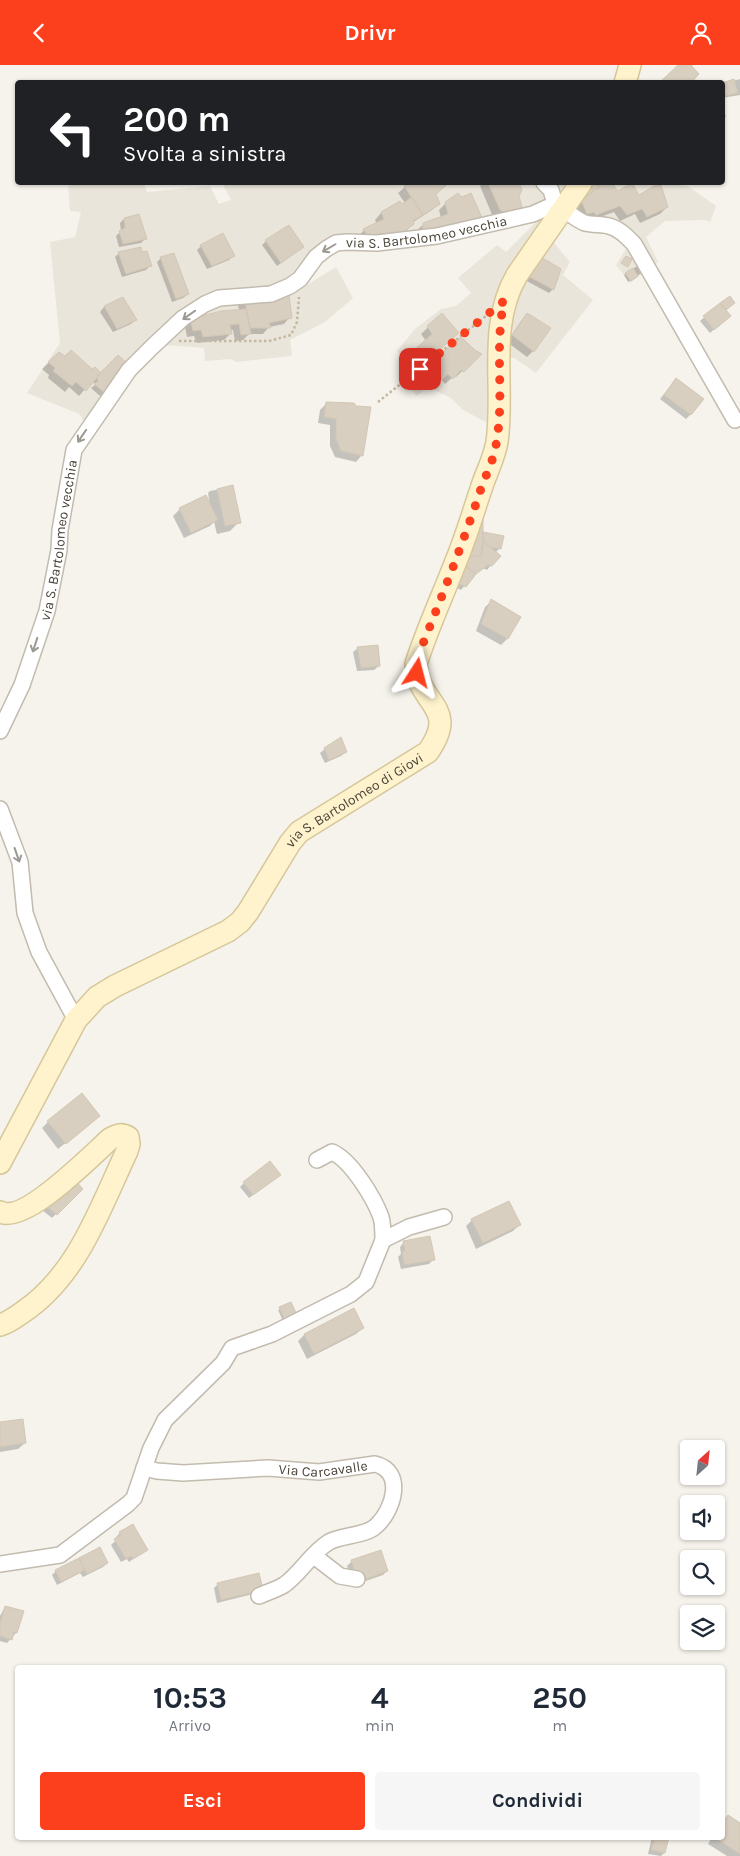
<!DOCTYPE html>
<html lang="it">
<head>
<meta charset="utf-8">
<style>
  :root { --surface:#fff; --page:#f6f6f7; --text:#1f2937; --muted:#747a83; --accent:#fc3f1d }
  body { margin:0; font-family:Karla,sans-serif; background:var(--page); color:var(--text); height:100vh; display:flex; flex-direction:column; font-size:19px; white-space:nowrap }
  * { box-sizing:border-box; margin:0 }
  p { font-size:16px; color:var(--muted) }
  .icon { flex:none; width:28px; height:28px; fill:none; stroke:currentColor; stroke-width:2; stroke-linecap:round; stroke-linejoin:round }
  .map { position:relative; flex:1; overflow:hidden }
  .panel { position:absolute; left:15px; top:1600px; width:710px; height:175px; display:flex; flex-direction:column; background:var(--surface); border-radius:5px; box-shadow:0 1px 4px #0004 }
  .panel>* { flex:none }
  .guide { position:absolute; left:15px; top:15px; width:710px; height:105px; border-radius:5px; box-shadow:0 1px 4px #0004; background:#202124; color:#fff; overflow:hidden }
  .needle { width:32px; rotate:27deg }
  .controls { position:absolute; left:680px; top:1375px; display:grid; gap:10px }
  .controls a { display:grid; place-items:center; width:45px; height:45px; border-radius:5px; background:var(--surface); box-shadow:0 1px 4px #0004; font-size:25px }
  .pin { position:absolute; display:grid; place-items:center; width:42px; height:42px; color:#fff; margin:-21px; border-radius:10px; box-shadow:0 2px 8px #0006 }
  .me { position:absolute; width:55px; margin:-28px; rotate:9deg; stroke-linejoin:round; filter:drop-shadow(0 0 4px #0008) }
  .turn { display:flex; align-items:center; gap:18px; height:105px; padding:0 25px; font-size:22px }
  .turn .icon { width:65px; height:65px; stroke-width:2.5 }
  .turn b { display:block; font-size:35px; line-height:42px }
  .eta { display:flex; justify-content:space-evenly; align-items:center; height:85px; text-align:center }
  .eta b { font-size:30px; font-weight:700; line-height:35px }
  .button { display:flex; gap:10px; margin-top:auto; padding:10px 25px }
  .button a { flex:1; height:58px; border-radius:5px; background:var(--accent); color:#fff; font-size:20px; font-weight:700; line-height:58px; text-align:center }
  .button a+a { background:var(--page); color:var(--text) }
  header { display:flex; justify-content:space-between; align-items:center; height:65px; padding:0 25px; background:var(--accent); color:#fff; font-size:22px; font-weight:700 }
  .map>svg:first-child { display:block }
  .residential { fill:#eae5da }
  .shadow { fill:#0003 }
  .building { fill:#d8cfc1; stroke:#d3c7b4 }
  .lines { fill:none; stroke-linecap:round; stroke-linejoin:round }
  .street-casing { stroke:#c2bbae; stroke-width:18 }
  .secondary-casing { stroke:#d6c79b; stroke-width:24 }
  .path { stroke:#c4b79f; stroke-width:2.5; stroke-dasharray:2.5 2.5; stroke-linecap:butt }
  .street { stroke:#fff; stroke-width:15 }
  .secondary { stroke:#fff3cd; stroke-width:21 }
  .oneway { stroke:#9c9892 }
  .route { stroke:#fc3f1d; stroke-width:9; stroke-dasharray:0 16.2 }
  .labels { text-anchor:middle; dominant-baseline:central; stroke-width:4; stroke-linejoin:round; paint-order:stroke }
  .street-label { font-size:14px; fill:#4b4439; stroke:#fff }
</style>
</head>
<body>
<header><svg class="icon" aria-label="back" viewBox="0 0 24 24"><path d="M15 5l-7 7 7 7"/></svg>Drivr<svg class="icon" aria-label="person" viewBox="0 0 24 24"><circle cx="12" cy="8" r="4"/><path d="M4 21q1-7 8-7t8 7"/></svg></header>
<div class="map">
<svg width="740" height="1791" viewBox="0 0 740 1791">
  <rect width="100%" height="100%" fill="#f6f3ec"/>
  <path class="residential" d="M 68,118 L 144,118 L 147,127 L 210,121 L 219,139 L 231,135 L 222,118 L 663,118 L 688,121 L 716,141 L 710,157 L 705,155 L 665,156 L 646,172 L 658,197 L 630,218 L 616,200 L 629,179 L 619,170 L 567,151 L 550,173 L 570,197 L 563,210 L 593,235 L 536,308 L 514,293 L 505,293 L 488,358 L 463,345 L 451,333 L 428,322 L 417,331 L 401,314 L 411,304 L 397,286 L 415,264 L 441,244 L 456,241 L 471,228 L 458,213 L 497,180 L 506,187 L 538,155 L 331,183 L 308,211 L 305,221 L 336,202 L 353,233 L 325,257 L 290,275 L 292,291 L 236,297 L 231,294 L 205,296 L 204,283 L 164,280 L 131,308 L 90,365 L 79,349 L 27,328 L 60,278 L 50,177 L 75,172 L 81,147 L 70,146 Z"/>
  <path class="shadow" d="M 740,14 L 740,30 L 722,33 L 722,19 Z
    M 722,49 L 725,49 L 726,52 L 722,54 Z
    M 414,118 L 448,118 L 435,130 L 439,138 L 432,145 L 412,158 L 413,159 L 406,166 L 391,178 L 358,172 L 364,165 L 377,159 L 375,155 L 381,148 L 400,138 L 401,140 L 405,138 L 398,128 L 405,122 Z
    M 484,118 L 518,118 L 521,125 L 517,131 L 515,152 L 493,152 L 480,121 Z
    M 585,118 L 615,118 L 612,121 L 617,127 L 639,132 L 667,142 L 660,149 L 640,158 L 635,149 L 620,156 L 614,147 L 589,156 L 580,154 L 575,143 L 585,134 L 580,127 Z
    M 446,138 L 481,155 L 416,174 L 417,165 L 424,159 L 441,153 L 439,145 Z
    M 124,154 L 145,174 L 141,178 L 119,182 L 116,171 L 121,166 L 120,158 Z
    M 266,176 L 303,182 L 277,201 L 262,180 Z
    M 201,181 L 233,191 L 229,195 L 207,204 L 197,185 Z
    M 119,188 L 141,188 L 151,200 L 146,205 L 122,212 L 115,192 Z
    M 161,193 L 188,229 L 183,233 L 172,237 L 157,197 Z
    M 528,199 L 560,205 L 553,224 L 549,228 L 523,214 Z
    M 640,199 L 643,207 L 628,217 L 624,210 Z
    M 288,231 L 290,252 L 284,259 L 269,262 L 263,269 L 249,269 L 243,275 L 235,276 L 233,265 L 230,265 L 231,268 L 224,275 L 197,278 L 194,271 L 187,272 L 185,262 L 191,255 L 239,246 L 238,239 Z
    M 729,232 L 734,238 L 725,246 L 725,255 L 710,268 L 700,256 Z
    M 123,234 L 135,255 L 131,259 L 113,267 L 100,247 L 104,242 Z
    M 527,249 L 533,286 L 527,292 L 507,277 L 521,256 Z
    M 441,250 L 458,268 L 427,295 L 425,292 L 414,303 L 406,295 L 426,276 L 421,269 Z
    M 59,288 L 65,293 L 91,306 L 95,303 L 104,327 L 100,331 L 91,323 L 95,320 L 93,315 L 79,331 L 69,322 L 65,327 L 48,313 L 49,310 L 42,304 Z
    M 480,289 L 456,312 L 454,311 L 445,319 L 441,314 L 435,320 L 431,316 L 435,311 L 428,301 L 435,295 Z
    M 676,314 L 690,350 L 686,354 L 660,334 Z
    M 327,338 L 362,390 L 356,397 L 335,392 L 330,381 L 330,360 L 318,358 L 320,345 Z
    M 232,422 L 239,457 L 230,466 L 217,469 L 214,457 L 210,461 L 184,473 L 173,451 L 180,444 L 210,440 L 208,428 L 210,426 Z
    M 482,468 L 500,483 L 495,488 L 491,500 L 487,505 L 483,503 L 473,511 L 461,525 L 451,520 Z
    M 492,536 L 519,552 L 507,574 L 501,580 L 476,566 L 485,542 Z
    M 358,583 L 379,601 L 374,605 L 357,606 L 353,587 Z
    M 325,684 L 346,687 L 341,691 L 325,698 L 320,688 Z
    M 99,1051 L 58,1084 L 42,1063 L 48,1057 Z
    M 275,1114 L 249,1133 L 240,1122 L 244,1118 Z
    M 81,1124 L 52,1153 L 42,1145 Z
    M 472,1155 L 519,1160 L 513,1166 L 476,1184 L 466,1161 Z
    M 404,1177 L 433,1195 L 429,1199 L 401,1204 L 398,1192 L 401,1189 L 400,1182 Z
    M 280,1244 L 296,1250 L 283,1256 L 278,1245 Z
    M 354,1245 L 363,1263 L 356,1269 L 307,1294 L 298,1276 L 304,1270 Z
    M 0,1358 L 25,1378 L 18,1384 L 0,1387 Z
    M 120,1468 L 146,1485 L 129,1497 L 127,1494 L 121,1497 L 111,1480 L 117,1474 L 116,1472 Z
    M 380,1486 L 387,1506 L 383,1510 L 354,1520 L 347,1501 L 351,1497 Z
    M 107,1498 L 103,1502 L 83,1512 L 80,1508 L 57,1520 L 52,1510 L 56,1506 Z
    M 218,1519 L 257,1528 L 217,1538 L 214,1523 Z
    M 5,1542 L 22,1547 L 16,1568 L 7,1578 L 0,1576 L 0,1551 Z
    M 728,1752 L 740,1759 L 740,1791 L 727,1791 L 708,1779 L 712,1772 L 722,1772 L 722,1757 Z
    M 652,1772 L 668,1772 L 664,1788 L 661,1791 L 648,1789 Z"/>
  <path class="building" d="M 678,0 L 691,0 L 699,9 L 691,18 L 659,18 Z
    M 734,14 L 738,28 L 725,31 L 722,18 Z
    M 411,118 L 449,118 L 436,129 L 440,139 L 423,150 L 404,121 Z
    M 488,118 L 519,118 L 522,125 L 519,131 L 523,146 L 508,149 L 500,145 Z
    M 587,118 L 594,118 L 600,123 L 592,125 L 593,127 L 586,131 L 581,124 Z
    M 601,118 L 616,118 L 614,121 L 618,126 L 632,118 L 639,130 L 654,121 L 661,120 L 668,142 L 647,152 L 642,144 L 627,150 L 620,141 L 596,150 L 594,147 L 587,149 L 581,135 L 593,127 L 592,125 L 600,123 L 598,121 Z
    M 458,128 L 462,132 L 471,128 L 483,155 L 422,168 L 423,158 L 448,149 L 445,137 Z
    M 412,132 L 423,150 L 413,156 L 414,159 L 398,171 L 371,175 L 363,164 L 384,154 L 381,147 L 400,136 L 402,139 Z
    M 139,149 L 147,174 L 123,179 L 119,166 L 125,163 L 124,153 Z
    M 289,160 L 304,182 L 281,198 L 265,175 Z
    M 223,168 L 235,191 L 212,201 L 200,180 Z
    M 141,182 L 142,187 L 147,186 L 152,201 L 126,209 L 118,187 Z
    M 174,188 L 189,229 L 176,234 L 160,192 Z
    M 536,189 L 561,204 L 554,225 L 526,210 Z
    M 626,191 L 632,194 L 628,202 L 621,198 Z
    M 633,203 L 638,211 L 631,216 L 625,208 Z
    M 289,230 L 292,253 L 269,258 L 271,263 L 250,263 L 244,231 Z
    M 730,231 L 735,238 L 726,245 L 720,238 Z
    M 123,232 L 137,255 L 117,264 L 104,241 Z
    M 720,238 L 731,251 L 714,265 L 703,251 Z
    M 246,244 L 251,269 L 241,270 L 239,259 L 230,260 L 232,269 L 203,272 L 201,265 L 193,266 L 190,254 L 221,246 Z
    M 442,248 L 459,268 L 434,289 L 432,286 L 421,297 L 412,287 L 432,269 L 427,261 Z
    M 527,248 L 551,263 L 534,287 L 512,270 Z
    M 461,272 L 475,285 L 482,289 L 464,307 L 461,305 L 453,314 L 448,309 L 442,315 L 436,308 L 441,304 L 434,294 Z
    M 71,285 L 92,304 L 95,302 L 101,308 L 86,326 L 76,317 L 72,321 L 53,306 L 55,303 L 48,297 L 59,287 L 65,291 Z
    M 118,290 L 128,299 L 105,328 L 94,319 L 98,316 L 97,311 Z
    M 676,313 L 704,334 L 691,350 L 664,330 Z
    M 326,337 L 354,338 L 356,341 L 371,342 L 363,391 L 341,386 L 336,374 L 336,354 L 324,352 Z
    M 233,420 L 241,458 L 225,461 L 217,424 Z
    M 206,430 L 218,455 L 191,468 L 179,443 Z
    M 474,451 L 483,451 L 483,481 L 481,491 L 469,491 Z
    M 483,467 L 504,471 L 501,484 L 490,482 L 483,476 Z
    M 483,476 L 501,491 L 492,501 L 488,500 L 476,509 L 463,499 L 469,491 L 481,491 Z
    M 463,499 L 476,509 L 466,522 L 454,516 Z
    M 491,534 L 521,552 L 508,574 L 481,559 Z
    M 378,580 L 380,601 L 361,603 L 357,582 Z
    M 341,672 L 347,687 L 329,695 L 324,683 Z
    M 82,1028 L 100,1051 L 66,1079 L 47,1056 Z
    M 270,1096 L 281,1110 L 253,1130 L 243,1117 Z
    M 73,1113 L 83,1124 L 57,1150 L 45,1140 Z
    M 509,1136 L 521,1160 L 483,1178 L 471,1154 Z
    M 430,1171 L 435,1195 L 404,1200 L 402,1186 L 405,1186 L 403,1176 Z
    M 291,1237 L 297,1250 L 285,1255 L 279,1242 Z
    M 354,1243 L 364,1263 L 314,1289 L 304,1269 Z
    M 23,1354 L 26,1378 L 0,1382 L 0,1357 Z
    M 133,1459 L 148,1485 L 133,1494 L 131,1491 L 126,1494 L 114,1474 L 121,1470 L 119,1467 Z
    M 100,1482 L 108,1498 L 87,1509 L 79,1493 Z
    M 381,1485 L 388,1506 L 358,1517 L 351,1495 Z
    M 79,1493 L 85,1505 L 61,1517 L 55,1505 Z
    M 259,1508 L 263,1525 L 221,1535 L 217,1518 Z
    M 5,1541 L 24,1546 L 17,1568 L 14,1567 L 12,1575 L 0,1571 L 0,1558 Z
    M 728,1750 L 740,1758 L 740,1789 L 714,1772 L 722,1772 L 722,1758 Z
    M 655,1772 L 669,1772 L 665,1788 L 651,1785 Z"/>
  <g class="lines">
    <defs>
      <g id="street">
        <path d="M 544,118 L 551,125 L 555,139"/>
        <path id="s1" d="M 0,666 L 22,620 L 47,546 L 59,485 L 60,465 L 74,385 L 129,305 L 152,282 L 183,253 L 205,239 L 219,233 L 271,229 L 290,221 L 300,214 L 316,192 L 326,184 L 336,178 L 347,177 L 377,178 L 437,171 L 533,149 L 555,139 C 566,144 574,154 585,158 C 593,160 601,159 609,161 C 620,164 627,172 634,179 L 735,355"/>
        <path d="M 0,744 L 20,797 L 25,848 L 39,887 L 76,955"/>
        <path d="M 317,1095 L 332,1087 C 351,1095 374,1133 381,1152 C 383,1159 383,1167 383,1175"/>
        <path id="s2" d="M 144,1403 L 157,1406 L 183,1408 L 268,1403 L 319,1407 L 375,1399 C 405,1406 394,1445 376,1461 C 366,1471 341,1470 329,1477 C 311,1488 301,1508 284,1520 C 276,1525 267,1527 259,1531"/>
        <path d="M 314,1491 L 340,1511 L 357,1514"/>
        <path d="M 0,1499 L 60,1490 L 128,1439 L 134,1433 L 151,1383 L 165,1355 L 223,1298 L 232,1283 L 272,1269 L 351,1229 L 366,1217 L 383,1175 L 409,1162 L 444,1152"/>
      </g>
      <g id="secondary">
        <path d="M 625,18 L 630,0"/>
        <path id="s3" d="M 0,1098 L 76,955 L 97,932 L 115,921 L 228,866 L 240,857 L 248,847 L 290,778 L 299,767 L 428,687 C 460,641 418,641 416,599 C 427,564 443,530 456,496 C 466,472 473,448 481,424 C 486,408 494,394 497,377 C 505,321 487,261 517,210 L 581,118"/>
        <path d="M 0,1147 C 25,1159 91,1091 110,1074 C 117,1070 121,1068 128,1072 L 129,1079 L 127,1086 C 100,1143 78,1210 23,1247 C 16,1252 8,1258 0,1260"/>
      </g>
    </defs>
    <use href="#street" class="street-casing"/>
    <use href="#secondary" class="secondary-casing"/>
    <path class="path" d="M 179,276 L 269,276 L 291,270 L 297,257 L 299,232
      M 378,337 L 486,251"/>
    <use href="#street" class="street"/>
    <use href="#secondary" class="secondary"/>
  </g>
  <defs><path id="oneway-shaft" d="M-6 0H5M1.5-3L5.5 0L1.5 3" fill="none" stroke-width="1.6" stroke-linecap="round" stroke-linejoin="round" transform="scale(1.25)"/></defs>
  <g class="oneway">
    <use href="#oneway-shaft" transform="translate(329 183) rotate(150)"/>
    <use href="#oneway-shaft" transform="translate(189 250) rotate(145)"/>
    <use href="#oneway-shaft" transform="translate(82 371) rotate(124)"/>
    <use href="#oneway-shaft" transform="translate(35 580) rotate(108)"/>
    <use href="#oneway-shaft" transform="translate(17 790) rotate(71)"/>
  </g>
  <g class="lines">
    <path class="route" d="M 417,608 L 416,599 L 420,586 C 441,534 461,483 479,430 C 484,413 493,398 496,380 C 505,332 494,284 504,236 L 420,304"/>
  </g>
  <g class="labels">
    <g class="street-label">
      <text stroke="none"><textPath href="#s1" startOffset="734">via S. Bartolomeo vecchia</textPath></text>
      <text stroke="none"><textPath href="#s1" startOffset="201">via S. Bartolomeo vecchia</textPath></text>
      <text stroke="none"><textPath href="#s3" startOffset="526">via S. Bartolomeo di Giovi</textPath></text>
      <text stroke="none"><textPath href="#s2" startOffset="180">Via Carcavalle</textPath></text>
    </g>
  </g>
</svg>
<div class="controls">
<a><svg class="needle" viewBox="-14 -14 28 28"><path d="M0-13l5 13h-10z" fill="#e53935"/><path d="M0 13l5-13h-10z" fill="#747a83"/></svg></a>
<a><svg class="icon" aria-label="sound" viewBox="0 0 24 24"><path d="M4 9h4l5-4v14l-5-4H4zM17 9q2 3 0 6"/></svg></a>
<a><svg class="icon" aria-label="search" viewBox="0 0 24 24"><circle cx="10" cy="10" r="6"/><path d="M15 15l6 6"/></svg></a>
<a><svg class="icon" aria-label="layers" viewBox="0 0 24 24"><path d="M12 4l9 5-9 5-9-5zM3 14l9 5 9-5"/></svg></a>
</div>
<div class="pin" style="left:420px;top:304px;background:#d93025"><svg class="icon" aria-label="arrive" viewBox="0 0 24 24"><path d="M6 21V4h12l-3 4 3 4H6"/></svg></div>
<svg class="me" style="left:417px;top:608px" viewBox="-20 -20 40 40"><path d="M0-17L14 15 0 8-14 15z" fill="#fc3f1d" stroke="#fff" stroke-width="4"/></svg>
<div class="guide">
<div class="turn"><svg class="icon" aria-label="left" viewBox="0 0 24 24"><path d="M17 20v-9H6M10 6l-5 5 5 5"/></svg><div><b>200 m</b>Svolta a sinistra</div></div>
</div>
<section class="panel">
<div class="eta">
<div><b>10:53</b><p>Arrivo</p></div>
<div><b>4</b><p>min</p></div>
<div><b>250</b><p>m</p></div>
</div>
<div class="button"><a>Esci</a><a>Condividi</a></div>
</section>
</div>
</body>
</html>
